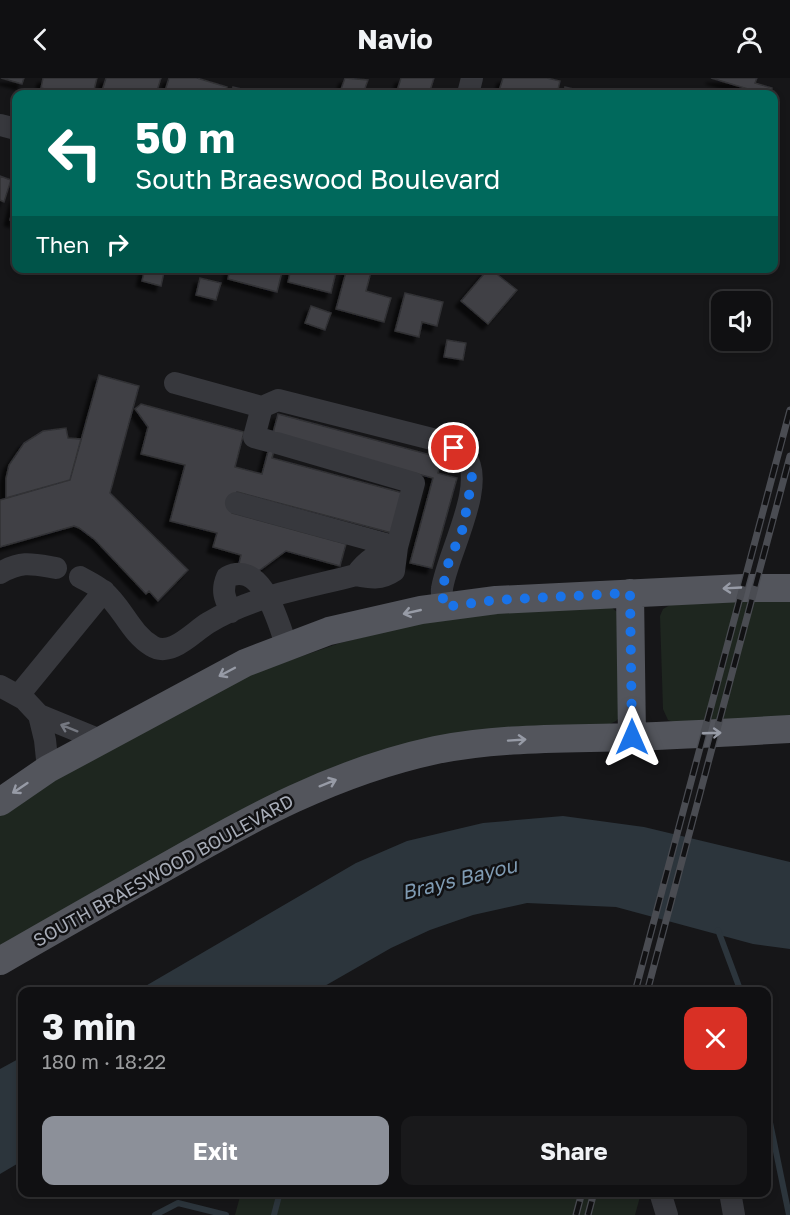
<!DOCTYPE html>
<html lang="en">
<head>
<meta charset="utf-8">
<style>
  :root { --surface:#101012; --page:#19191b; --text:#f1f3f6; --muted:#9c9d9f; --line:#303032; --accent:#8c9099 }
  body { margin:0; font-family:"Golos Text",sans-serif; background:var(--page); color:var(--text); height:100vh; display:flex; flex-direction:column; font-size:22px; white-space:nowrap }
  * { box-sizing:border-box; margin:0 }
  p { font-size:20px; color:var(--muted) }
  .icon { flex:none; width:33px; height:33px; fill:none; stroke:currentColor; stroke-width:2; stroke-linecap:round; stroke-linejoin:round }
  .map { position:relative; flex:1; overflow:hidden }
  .drawer { position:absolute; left:18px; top:909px; width:753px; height:210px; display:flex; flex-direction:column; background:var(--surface); border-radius:12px; box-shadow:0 3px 9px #0003,0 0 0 2px var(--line) }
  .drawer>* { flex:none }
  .top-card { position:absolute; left:12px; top:12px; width:766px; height:183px; border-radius:12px; box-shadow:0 3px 9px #0003,0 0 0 2px var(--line); background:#00695c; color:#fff; overflow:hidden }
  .fabs { position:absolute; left:711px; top:213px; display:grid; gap:12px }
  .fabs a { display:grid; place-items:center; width:60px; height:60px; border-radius:12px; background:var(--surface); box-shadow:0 3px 9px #0003,0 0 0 2px var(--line); font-size:30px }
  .pin { position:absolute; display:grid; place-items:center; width:51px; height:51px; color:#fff; margin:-26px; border:3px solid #fff; border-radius:50%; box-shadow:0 2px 6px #0007 }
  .me { position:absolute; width:66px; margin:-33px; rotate:0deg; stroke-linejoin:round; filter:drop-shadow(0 0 4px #0008) }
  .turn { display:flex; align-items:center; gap:21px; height:126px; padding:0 24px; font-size:27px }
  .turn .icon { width:78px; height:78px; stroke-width:2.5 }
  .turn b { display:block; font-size:42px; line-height:51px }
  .then { display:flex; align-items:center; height:57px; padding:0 24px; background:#0003; gap:12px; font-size:22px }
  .round { display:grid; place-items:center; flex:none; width:63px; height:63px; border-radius:12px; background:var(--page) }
  .headline { display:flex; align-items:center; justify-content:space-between; height:102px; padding:0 24px }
  h1 { font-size:36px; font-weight:700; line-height:45px }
  .primary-button { display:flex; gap:12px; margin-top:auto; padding:12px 24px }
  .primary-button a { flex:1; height:69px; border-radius:12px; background:var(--accent); color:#fff; font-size:24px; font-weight:700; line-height:69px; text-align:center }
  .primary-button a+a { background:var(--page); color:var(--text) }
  header { display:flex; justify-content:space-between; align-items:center; height:78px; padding:0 24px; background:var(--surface); font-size:27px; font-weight:700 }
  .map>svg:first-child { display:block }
  .green { fill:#1e261f }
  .water { fill:#2c353c }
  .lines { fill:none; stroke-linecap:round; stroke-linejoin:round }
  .stream { stroke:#2c353c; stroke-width:6 }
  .building { fill:#404145; stroke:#303034; stroke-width:1.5; filter:url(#shadow) }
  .minor { stroke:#37383d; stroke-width:22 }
  .major { stroke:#53555c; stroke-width:28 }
  .rail-casing { stroke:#4a4c52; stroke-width:7 }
  .rail { stroke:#111113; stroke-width:4.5; stroke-dasharray:14; stroke-linecap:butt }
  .oneway { stroke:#979ba6 }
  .oneway2 { stroke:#757881 }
  .route { stroke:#1a73e8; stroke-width:10; stroke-dasharray:0 18 }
  .labels { text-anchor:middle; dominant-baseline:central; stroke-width:5; stroke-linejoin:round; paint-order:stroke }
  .street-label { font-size:18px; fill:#a8adb8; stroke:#111113 }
  .water-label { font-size:20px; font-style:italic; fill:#7f9bb3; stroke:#111113 }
</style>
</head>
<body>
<header><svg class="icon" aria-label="back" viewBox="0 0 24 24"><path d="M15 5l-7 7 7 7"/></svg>Navio<svg class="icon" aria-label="person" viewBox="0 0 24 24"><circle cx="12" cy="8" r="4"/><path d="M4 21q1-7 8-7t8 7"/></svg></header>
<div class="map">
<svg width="790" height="1137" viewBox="0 0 790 1137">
  <defs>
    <filter id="shadow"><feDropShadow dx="-5.5" dy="5.5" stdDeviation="1.5" flood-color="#0009"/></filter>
  </defs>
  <rect width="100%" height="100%" fill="#161618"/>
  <path class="green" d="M 790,521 L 790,641 L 674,644 L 668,642 L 663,631 L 660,538 L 663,531 L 670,527 Z
    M 611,529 L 617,534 L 622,637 L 616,643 L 610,646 L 433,662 L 0,872 L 0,735 L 107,671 L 233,602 L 340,565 L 428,543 L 497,534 Z
    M 511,907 L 586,913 L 587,913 L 479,913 Z
    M 241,1115 L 241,1114 L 641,1115 L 635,1137 L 235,1137 Z"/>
  <path class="water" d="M 563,738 L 644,749 L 790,784 L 790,871 L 753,866 L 616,829 L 527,825 L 473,837 L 430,852 L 391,870 L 316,913 L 137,913 L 356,785 L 407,763 L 483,745 Z
    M 22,979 L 22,1083 L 0,1096 L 0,991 Z"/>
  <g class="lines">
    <path class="stream" d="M 718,852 L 741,914
      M 766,1025 L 789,1137
      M 155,1137 L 178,1125 L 226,1137
      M 274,1137 L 280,1114"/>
  </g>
  <path class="building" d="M 1,0 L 24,0 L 22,6 Z
    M 43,0 L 97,0 L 93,16 L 77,12 L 76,16 L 66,16 L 41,10 Z
    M 106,0 L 161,0 L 156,16 L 101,16 Z
    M 169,0 L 197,0 L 227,9 L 225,16 L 164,16 Z
    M 345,0 L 368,2 L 363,16 L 340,14 Z
    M 401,0 L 434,0 L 429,16 L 396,16 Z
    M 503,0 L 547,0 L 560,3 L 557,16 L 498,16 Z
    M 711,0 L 757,0 L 755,5 L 772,10 L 771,16 L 746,16 L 748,11 Z
    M 233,9 L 262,16 L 231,16 Z
    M 565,9 L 594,16 L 563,16 Z
    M 0,98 L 11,102 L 4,124 L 0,122 Z
    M 16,118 L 16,144 L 10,142 Z
    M 145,190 L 165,190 L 161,208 L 142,203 Z
    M 230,190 L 283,190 L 277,214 L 228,201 Z
    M 291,190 L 337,190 L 331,215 L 288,204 Z
    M 347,190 L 357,190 L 371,194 L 366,213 L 391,220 L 384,244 L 336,231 Z
    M 489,190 L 517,212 L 488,246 L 461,223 Z
    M 200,200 L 221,205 L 216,222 L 196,217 Z
    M 405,215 L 443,224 L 437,248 L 422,244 L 419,259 L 395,253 Z
    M 311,228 L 331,235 L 325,252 L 305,245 Z
    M 447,262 L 466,265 L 463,282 L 444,279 Z
    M 99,297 L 139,308 L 110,415 L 188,492 L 158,523 L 149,513 L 146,516 L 95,462 L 79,450 L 74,448 L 0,469 L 0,422 L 70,402 Z
    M 141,326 L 244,354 L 235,389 L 262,396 L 278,336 L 442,380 L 438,395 L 457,400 L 432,490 L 410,485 L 433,400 L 278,359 L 272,380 L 403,415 L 392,455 L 237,414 L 232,435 L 346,466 L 340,488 L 286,473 L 252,498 L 237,494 L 241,477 L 213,469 L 217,455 L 170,443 L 185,387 L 141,376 L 148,349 L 135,331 Z
    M 66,350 L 68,360 L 81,361 L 70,402 L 6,420 L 6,400 L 9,387 L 24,365 L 43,353 Z"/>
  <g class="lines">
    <path class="minor" d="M 468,16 L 472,0
      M 0,47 L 16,51
      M 175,305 L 262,329
      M 269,363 L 254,359 L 262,329 L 278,322 L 432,361 C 442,365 457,369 465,378 C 488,405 446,479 442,511 C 441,516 443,523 444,529
      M 236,425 L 397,469 L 414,405 L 277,365
      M 0,495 C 22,482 33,486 56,490
      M 80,499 C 87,503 96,507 103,513 C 122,528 130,555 152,568 C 171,580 193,554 208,545 C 252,518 306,510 356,497 C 370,500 381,502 394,493 L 397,469 C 379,475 367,481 356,497
      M 231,534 C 225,521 221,513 227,499 C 263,481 278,545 287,569
      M 0,608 L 24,621 L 39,637 L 100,662
      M 18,618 L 104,513
      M 39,637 L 45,662 L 48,691
      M 660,1114 L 667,1137
      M 730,1114 L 734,1137"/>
    <path class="major" d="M 630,515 L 632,659
      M 0,724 L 48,691 L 245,585 L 329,553 L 421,532 L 496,522 L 743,510 L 790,510
      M 0,883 C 54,852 108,821 162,791 C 251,740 334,694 436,672 C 500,659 566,661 631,659 C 684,657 737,654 790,651"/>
    <defs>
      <path id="rail" d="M 635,914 L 790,332
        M 647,914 L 790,378
        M 576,1137 L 582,1114
        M 588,1137 L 594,1114"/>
    </defs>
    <use href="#rail" class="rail-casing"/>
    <use href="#rail" class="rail"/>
  </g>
  <defs><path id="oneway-shaft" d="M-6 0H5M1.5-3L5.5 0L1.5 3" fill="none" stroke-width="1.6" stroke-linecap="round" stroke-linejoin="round" transform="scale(1.5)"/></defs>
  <g class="oneway">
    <use href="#oneway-shaft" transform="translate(732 510) rotate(177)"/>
    <use href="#oneway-shaft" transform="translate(412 534) rotate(167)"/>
    <use href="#oneway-shaft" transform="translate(227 594) rotate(152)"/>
    <use href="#oneway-shaft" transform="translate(712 655) rotate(-2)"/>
    <use href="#oneway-shaft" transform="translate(517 662) rotate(-4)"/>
    <use href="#oneway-shaft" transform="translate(328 705) rotate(-22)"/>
    <use href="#oneway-shaft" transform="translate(20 710) rotate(146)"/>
  </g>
  <use class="oneway2" href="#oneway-shaft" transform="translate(69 650) rotate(-158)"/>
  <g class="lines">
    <path class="route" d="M 454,370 L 465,378 L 471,390 L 472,401 L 463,450 L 448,486 L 442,513 L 444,529 L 496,522 L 630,515 L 632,659"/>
  </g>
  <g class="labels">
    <g class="street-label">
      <text transform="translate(163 792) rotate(-29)">SOUTH BRAESWOOD BOULEVARD</text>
    </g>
    <g class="water-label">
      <text transform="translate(459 800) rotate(-14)">Brays Bayou</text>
    </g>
  </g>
</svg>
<div class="fabs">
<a><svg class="icon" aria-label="sound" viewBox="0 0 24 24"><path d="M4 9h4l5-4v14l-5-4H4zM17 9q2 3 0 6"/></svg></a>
</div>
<div class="pin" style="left:454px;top:370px;background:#d93025"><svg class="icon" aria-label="arrive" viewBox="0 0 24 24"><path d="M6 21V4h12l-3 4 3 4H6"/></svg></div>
<svg class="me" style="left:632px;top:659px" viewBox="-20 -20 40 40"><path d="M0-17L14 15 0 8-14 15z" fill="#1a73e8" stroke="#fff" stroke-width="4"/></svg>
<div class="top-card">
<div class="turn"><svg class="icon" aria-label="left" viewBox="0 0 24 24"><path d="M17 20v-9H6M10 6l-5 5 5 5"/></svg><div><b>50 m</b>South Braeswood Boulevard</div></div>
<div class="then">Then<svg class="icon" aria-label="right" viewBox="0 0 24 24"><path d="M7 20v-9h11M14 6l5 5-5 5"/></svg></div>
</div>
<section class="drawer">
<div class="headline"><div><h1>3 min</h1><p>180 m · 18:22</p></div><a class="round" style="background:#d93025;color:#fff"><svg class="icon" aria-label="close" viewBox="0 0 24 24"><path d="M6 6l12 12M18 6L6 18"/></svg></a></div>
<div class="primary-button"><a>Exit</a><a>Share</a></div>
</section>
</div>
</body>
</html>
